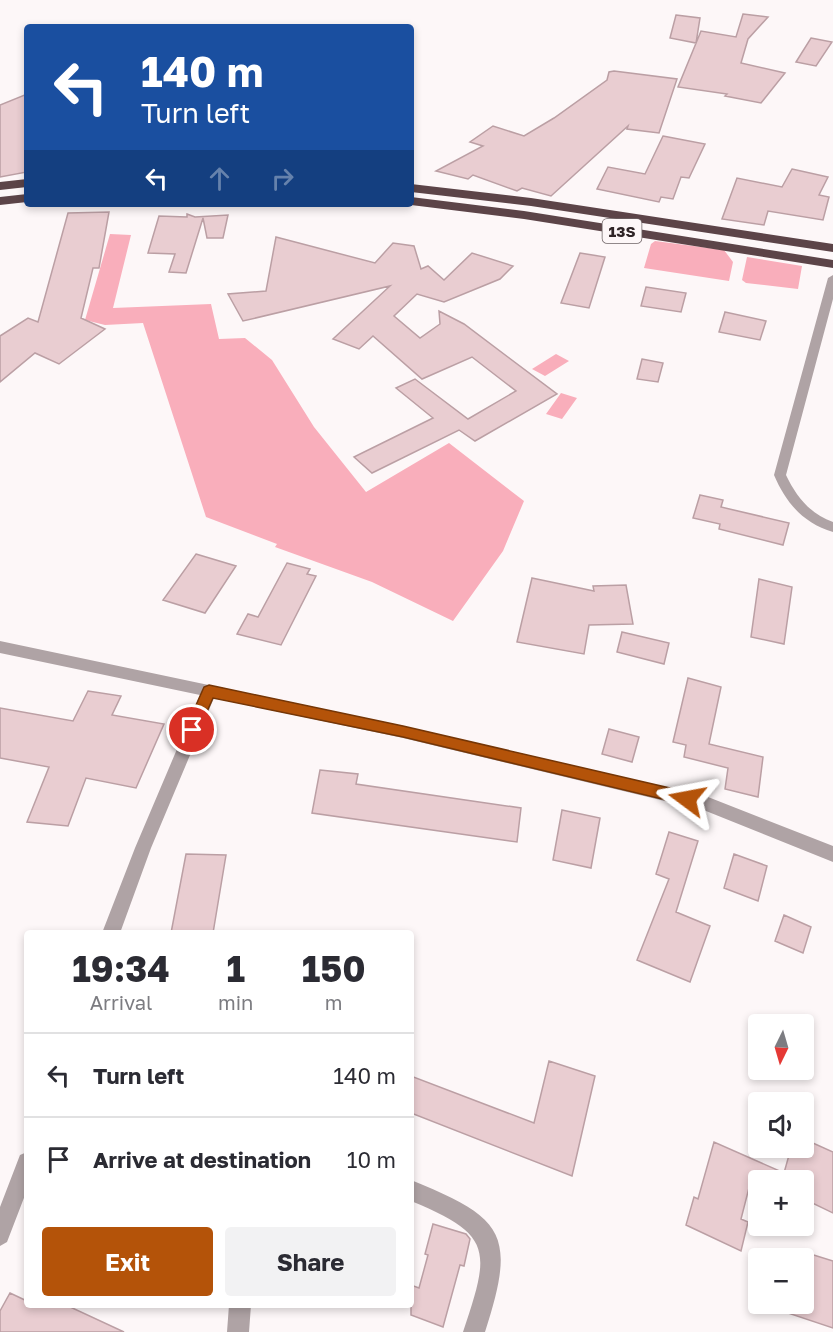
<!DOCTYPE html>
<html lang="en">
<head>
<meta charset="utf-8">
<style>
  :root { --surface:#fff; --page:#f2f2f3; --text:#2b2b33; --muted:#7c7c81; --line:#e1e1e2; --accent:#b45309 }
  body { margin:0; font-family:"Golos Text",sans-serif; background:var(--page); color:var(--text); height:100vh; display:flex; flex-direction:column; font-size:22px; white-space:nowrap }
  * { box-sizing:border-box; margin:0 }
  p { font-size:20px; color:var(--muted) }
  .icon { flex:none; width:33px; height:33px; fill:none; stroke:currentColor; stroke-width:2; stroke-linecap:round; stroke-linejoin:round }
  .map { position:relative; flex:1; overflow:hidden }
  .panel { position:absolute; left:24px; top:930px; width:390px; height:378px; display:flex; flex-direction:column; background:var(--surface); border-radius:6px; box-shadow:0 3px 9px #0003 }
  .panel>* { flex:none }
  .hud { position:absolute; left:24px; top:24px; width:390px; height:183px; border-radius:6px; box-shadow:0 3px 9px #0003; background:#1a4fa0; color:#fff; overflow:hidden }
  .needle { width:39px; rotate:185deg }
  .fabs { position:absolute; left:748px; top:1014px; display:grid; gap:12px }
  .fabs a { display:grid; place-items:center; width:66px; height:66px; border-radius:6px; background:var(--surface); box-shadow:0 3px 9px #0003; font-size:30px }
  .pin { position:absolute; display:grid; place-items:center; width:51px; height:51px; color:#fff; margin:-26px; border:3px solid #fff; border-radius:50%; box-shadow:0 2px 6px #0007 }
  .me { position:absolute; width:66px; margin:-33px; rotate:283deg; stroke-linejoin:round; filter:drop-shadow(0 0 4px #0008) }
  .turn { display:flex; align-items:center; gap:21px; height:126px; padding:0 18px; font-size:27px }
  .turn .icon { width:78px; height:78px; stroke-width:2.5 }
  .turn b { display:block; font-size:42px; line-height:51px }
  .lanes { display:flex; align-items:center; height:57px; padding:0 18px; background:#0003; justify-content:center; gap:30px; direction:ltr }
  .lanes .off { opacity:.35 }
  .eta { display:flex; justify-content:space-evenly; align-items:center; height:102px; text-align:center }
  .eta b { font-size:36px; font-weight:700; line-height:42px }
  .button { display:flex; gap:12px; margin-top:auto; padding:12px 18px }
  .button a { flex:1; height:69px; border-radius:6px; background:var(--accent); color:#fff; font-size:24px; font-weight:700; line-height:69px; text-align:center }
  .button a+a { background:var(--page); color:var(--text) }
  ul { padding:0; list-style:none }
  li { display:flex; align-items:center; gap:18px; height:84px; padding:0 18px; border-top:2px solid var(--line) }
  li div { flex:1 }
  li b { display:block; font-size:22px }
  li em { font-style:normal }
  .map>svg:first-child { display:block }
  .green { fill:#f9aebb }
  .building { fill:#e9cdd1; stroke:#bb9fa4; stroke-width:1.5 }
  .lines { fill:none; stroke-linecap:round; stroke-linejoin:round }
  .street { fill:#afa3a5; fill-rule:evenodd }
  .highway { fill:#5c4448; fill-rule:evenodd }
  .route { fill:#b45309; stroke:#753606; stroke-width:1.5 }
  .labels { text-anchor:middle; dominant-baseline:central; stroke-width:6; stroke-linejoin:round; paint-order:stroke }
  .shield { fill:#fdf7f8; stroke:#6e6466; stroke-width:1.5 }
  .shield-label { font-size:15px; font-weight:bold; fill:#302527 }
</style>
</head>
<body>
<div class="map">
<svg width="833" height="1332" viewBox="0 0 833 1332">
  <rect width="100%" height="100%" fill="#fdf7f8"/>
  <path class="green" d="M 110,234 L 131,235 L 113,308 L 211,304 L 219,339 L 245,338 L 272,360 L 314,427 L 366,492 L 449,443 L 524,501 L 503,551 L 453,621 L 372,582 L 275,547 L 277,544 L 206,517 L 143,323 L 105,325 L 85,320 Z
    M 655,241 L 724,250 L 733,262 L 729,281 L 644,268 L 651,244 Z
    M 747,257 L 802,266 L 798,289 L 746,283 L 742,280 Z
    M 556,354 L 569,361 L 545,376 L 532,369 Z
    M 561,393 L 577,398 L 562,419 L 546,414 Z"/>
  <path class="building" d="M 743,14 L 768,17 L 748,39 L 741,63 L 785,73 L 761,103 L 725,96 L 727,94 L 678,87 L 701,31 L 736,37 Z
    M 676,15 L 700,18 L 696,43 L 670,38 Z
    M 811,38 L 832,42 L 816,66 L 796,62 Z
    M 614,71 L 677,79 L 659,133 L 627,129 L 628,126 L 551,196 L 522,188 L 517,191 L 473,175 L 468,179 L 436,171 L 483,146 L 470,142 L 493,126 L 524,136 L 554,118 L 607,80 L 609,72 Z
    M 27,94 L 27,172 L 0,177 L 0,105 Z
    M 663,136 L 705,144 L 689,178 L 681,177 L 673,199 L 661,197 L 659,202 L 597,189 L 608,167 L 645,174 Z
    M 792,169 L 828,177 L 819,195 L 829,197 L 823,220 L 768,211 L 764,225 L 722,219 L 737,178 L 782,187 Z
    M 109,212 L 99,268 L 93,268 L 81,318 L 105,329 L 59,364 L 35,353 L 0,382 L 0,336 L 28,318 L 38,322 L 68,213 Z
    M 187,214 L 195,217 L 228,215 L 223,238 L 207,238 L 203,218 L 186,273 L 169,272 L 175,254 L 148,253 L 159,216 L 187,217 Z
    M 276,237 L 375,263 L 393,243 L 414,246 L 421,269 L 428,266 L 444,280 L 472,253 L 513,266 L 500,279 L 444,302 L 417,294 L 394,316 L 420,338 L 440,324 L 439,311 L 464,324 L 557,394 L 475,441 L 459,430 L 372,473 L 354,457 L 433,418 L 396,388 L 415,379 L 468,419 L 516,391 L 472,357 L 422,379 L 373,336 L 359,349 L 333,339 L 390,286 L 243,321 L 228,294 L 266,291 Z
    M 580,253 L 605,257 L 589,308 L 561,303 Z
    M 646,287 L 686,293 L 681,312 L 641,306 Z
    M 725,312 L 766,321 L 760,340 L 719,332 Z
    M 642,359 L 663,363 L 658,382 L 637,379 Z
    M 700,495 L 723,500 L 721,507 L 789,523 L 783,545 L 719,529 L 720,524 L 693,518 Z
    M 196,554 L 236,566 L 205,613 L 163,600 Z
    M 287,563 L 310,569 L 307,574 L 316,576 L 281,645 L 237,634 L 248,614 L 258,617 Z
    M 532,578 L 594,591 L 593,586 L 626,585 L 633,624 L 589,625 L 584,654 L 517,642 Z
    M 759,579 L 792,587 L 784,644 L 751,637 Z
    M 622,632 L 669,643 L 664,664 L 617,652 Z
    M 688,678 L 721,687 L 709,744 L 763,757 L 758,797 L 725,789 L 728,768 L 684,757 L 686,745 L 673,742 Z
    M 88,691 L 121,696 L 112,715 L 164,724 L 136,788 L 86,778 L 68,826 L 27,822 L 49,767 L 0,758 L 0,708 L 73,721 Z
    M 609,729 L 639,737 L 632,762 L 602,754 Z
    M 320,770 L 358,774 L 356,784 L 521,808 L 517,842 L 312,813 Z
    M 562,810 L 600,818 L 591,868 L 553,860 Z
    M 669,832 L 698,841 L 676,912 L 710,926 L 690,982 L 637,960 L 669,879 L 656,874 Z
    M 186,854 L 226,855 L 213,933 L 171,933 Z
    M 734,854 L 767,866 L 758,901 L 724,888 Z
    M 784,915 L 811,927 L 803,953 L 775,941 Z
    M 549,1061 L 595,1076 L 572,1176 L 411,1113 L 411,1076 L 534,1123 Z
    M 804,1139 L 833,1152 L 833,1213 L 804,1199 L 804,1180 L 751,1180 L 741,1219 L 748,1222 L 741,1251 L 686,1225 L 694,1197 L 698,1199 L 714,1142 L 784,1173 L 791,1148 L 804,1148 Z
    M 433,1224 L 466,1234 L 470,1239 L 464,1266 L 460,1265 L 443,1327 L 411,1315 L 411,1285 L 419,1288 L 428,1255 L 425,1254 Z
    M 804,1252 L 833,1261 L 833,1328 L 770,1307 L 770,1304 L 804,1304 Z
    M 10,1293 L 27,1301 L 27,1305 L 66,1305 L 124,1332 L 0,1332 L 0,1311 Z"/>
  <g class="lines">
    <path class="street" d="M 833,275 L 833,299 L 786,475 C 796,496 810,514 833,522 L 833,532 C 803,523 786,503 774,475 L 828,278 Z
      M 0,641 L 403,726 L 708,797 L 833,846 L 833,862 L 706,811 L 403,738 L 214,698 L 151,848 L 120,933 L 102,933 L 135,848 L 200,695 L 0,653 Z
      M 27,1152 L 27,1190 L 7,1242 L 0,1246 L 0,1207 L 20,1155 Z
      M 411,1180 C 504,1218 517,1233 485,1332 L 463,1332 C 490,1251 494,1235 411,1201 Z
      M 229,1305 L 251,1305 L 249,1332 L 227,1332 Z"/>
    <path class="highway" d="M 27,179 L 27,187 L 0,190 L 0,182 Z
      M 411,184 L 531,198 L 833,244 L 833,252 L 531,206 L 411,192 Z
      M 27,194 L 27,202 L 0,205 L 0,197 Z
      M 411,197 L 524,211 L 833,260 L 833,268 L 524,219 L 411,205 L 409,204 L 411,204 Z"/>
  </g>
  <path class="route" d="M 209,685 L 403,726 L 687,792 L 694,799 L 687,805 L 403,737 L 213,698 L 197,734 L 187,734 L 185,730 L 204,687 Z"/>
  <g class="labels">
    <rect class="shield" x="602.5" y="219" width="39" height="24" rx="4.5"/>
    <g class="shield-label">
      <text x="622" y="231">13S</text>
    </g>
  </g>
</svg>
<div class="fabs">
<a><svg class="needle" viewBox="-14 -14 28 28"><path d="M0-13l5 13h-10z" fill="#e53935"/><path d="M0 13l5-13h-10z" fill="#7c7c81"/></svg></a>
<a><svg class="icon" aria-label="sound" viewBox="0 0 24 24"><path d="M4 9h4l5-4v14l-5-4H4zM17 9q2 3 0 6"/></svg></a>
<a>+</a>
<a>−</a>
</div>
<div class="pin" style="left:192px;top:730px;background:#d93025"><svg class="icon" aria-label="arrive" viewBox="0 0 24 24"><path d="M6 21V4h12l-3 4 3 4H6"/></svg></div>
<svg class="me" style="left:687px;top:799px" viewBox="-20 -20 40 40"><path d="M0-17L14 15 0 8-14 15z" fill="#b45309" stroke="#fff" stroke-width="4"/></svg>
<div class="hud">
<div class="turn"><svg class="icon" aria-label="left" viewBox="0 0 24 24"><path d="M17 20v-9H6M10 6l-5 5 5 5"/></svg><div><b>140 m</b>Turn left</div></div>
<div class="lanes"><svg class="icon" aria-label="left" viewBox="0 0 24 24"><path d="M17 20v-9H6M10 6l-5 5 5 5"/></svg><svg class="icon off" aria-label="ahead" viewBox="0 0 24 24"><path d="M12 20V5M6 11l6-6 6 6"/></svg><svg class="icon off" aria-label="right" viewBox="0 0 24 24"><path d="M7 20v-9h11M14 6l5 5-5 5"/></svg></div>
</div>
<section class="panel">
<div class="eta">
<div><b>19:34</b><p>Arrival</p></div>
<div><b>1</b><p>min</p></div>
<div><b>150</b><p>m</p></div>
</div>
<ul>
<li><svg class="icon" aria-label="left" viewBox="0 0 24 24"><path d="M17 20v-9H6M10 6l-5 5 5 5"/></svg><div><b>Turn left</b></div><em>140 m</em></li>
<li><svg class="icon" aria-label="arrive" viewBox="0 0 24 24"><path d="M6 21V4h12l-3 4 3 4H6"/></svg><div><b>Arrive at destination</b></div><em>10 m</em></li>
</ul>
<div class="button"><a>Exit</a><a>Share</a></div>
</section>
</div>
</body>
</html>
